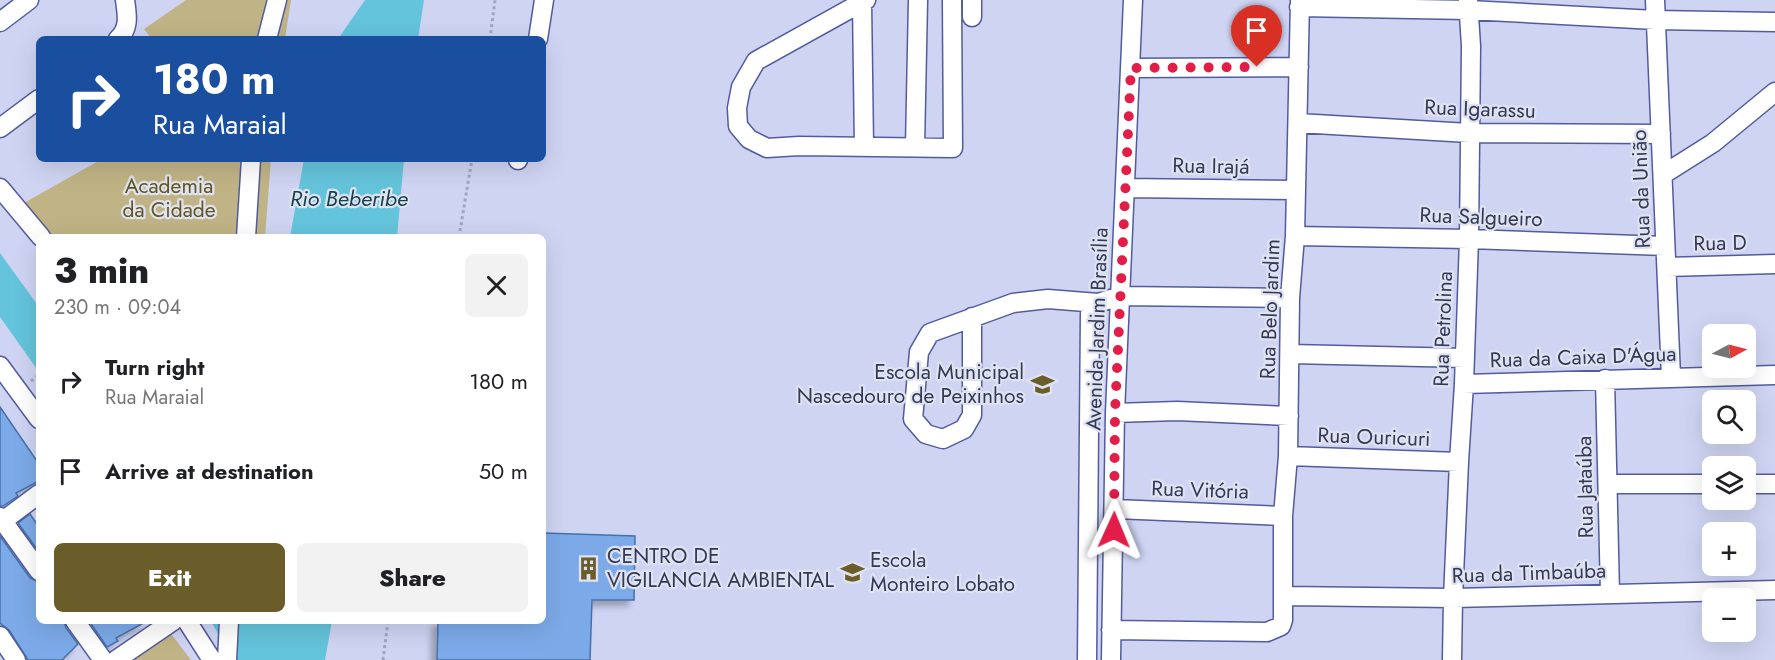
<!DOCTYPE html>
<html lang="en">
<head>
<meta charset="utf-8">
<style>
  :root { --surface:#fff; --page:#f2f2f2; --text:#202124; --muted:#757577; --accent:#6a5d2a }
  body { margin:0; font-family:Jost,sans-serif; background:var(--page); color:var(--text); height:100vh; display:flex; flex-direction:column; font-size:22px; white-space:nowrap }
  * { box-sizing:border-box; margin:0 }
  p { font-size:20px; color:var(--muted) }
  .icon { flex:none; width:33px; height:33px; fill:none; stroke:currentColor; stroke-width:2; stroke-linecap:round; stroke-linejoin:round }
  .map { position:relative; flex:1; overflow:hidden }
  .panel { position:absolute; left:36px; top:234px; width:510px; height:390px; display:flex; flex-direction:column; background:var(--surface); border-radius:9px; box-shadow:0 6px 24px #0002 }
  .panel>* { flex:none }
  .top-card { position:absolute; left:36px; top:36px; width:510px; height:126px; border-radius:9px; box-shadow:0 6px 24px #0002; background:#1a4fa0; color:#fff; overflow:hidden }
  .needle { width:39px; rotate:83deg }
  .buttons { position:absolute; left:1702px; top:324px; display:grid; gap:12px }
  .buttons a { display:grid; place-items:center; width:54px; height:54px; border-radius:9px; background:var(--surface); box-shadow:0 6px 24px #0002; font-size:30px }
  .pin { position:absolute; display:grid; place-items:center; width:51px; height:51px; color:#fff; margin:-62px -26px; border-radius:50% 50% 50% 0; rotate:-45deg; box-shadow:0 0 6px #0007 }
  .pin .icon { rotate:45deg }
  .me { position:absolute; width:66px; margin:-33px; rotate:1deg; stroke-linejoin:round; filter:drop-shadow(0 0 4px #0008) }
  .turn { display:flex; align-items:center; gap:21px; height:126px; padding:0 18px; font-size:27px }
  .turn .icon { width:78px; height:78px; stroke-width:2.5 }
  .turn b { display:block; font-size:42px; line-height:51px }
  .round { display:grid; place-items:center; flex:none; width:63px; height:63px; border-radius:9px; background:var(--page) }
  .head { display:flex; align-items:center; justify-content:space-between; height:102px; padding:0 18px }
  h1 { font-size:36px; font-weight:800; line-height:45px }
  .button { display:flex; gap:12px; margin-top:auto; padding:12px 18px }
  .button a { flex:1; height:69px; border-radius:9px; background:var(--accent); color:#fff; font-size:24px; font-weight:800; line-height:69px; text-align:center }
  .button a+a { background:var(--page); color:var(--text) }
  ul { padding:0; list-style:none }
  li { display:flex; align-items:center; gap:18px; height:90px; padding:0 18px }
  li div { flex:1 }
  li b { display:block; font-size:22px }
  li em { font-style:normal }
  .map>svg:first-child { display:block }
  .green { fill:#c0b486 }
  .water { fill:#64c4db }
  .building { fill:#7baae8; stroke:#4572ac; stroke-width:1.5; filter:url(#shadow) }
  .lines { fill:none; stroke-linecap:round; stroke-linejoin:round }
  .minor-casing { stroke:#525c9d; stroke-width:21 }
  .path { stroke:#9fa5c3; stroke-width:3; stroke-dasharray:3 3; stroke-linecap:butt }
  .minor { stroke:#fff; stroke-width:18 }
  .route { stroke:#e11d48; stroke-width:10; stroke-dasharray:0 18 }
  .labels { text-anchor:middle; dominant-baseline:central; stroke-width:4.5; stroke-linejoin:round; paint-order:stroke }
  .street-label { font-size:21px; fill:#333956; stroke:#dfe2f1 }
  .park-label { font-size:21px; fill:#63561e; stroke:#dfe2f1 }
  .poi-label { font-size:21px; fill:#333956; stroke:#dfe2f1; text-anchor:start }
  .water-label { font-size:22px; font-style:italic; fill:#15414c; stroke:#dfe2f1 }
</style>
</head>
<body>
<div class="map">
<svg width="1775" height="660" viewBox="0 0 1775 660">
  <defs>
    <filter id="shadow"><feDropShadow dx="-5.5" dy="5.5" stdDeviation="3" flood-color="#0004"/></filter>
  </defs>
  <rect width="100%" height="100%" fill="#ced4f2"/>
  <path class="green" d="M 186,0 L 291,0 L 285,39 L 152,39 L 144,29 Z
    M 102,159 L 271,159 L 265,237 L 39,237 L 15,208 Z
    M 169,631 L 191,660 L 126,660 Z"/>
  <path class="water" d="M 365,0 L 424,0 L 418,39 L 338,39 Z
    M 304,159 L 404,159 L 397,237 L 290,237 Z
    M 0,253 L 39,307 L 39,372 L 0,317 Z
    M 211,621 L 332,621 L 325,660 L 232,660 Z"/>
  <path class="building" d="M 0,407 L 39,464 L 39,481 L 16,493 L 18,496 L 3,506 L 0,506 Z
    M 30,514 L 39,527 L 39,552 L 18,523 Z
    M 543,533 L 635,536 L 634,600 L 592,600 L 590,660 L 437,660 L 438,621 L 543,621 Z
    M 0,536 L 30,578 L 39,582 L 39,621 L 64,621 L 66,628 L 78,644 L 62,660 L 28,660 L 9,630 L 0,623 Z
    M 89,621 L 147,621 L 116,638 L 118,641 L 107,647 Z"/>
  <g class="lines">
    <defs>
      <path id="minor" d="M 866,0 L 756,61 L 741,87 L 737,108 L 738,126 L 749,139 L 767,148 L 799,146 L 953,148 L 952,0
        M 1655,0 L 1671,377
        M 862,2 L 864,147
        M 1299,7 L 1469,10 L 1655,20 L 1775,22
        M 972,17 L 972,0
        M 0,22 L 29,0
        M 118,39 C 130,28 127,15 125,0
        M 267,39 L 277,0
        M 538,39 L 544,0
        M 1131,68 L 1299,67
        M 1298,123 L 1469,133 L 1661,134
        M 0,128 L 39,99
        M 915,147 L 918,0
        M 518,160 L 518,159
        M 1664,174 L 1713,143 L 1775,92
        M 0,188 L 41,237
        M 1125,188 L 1296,190
        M 1295,236 L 1469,239 L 1665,246
        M 246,237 L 251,159
        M 1667,267 L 1775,264
        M 972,317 L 972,415 L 964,429 L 943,439 L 926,434 L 913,419 L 919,352 L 930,333 L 1013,303 L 1048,299 L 1098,303 L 1120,296 L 1290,298
        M 1291,354 L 1465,358
        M 0,366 L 39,419
        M 1605,379 L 1610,594
        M 1464,384 L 1775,375
        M 1115,413 L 1177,411 L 1289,416
        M 1288,456 L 1459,462
        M 1608,484 L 1713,484
        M 1746,484 L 1775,484
        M 1115,509 L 1283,516
        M 0,517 L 39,571
        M 0,523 L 39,494
        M 1284,596 L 1453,598 L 1775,590
        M 75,621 L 103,660
        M 187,621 L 212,660
        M 1111,630 L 1267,632 L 1281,626 L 1283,620 L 1283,516 L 1288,456 L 1290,298 L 1295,236 L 1300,0
        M 0,636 L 16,660
        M 116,660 L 173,621
        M 227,660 L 229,621
        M 1087,660 L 1090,313 L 1098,303
        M 1111,660 L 1115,413 L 1133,0
        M 1452,660 L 1453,598 L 1459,462 L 1464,384 L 1469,239 L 1471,46 L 1468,0"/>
    </defs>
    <use href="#minor" class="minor-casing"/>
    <path class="path" d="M 490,39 L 495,0
      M 459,237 L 472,159
      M 31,381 L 39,374
      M 383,660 L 388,621"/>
    <use href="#minor" class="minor"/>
  </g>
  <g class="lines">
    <path class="route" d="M 1114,530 L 1115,413 L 1131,68 L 1257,67"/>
  </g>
  <defs>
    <symbol id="school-bare" viewBox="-9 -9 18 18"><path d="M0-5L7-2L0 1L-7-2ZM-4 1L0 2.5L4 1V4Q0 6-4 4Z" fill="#6a5d2a" stroke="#dfe2f1" stroke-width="2.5" paint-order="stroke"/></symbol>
    <symbol id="building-bare" viewBox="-9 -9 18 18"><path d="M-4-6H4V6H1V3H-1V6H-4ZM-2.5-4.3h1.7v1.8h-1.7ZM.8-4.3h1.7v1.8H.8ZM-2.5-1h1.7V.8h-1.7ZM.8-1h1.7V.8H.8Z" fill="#6a5d2a" stroke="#dfe2f1" stroke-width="2.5" paint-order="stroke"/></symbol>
  </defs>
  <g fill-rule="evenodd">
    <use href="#school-bare" x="1026" y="368" width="33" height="33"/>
    <use href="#building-bare" x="572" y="552" width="33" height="33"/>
    <use href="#school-bare" x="836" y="556" width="33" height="33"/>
  </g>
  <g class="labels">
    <g class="street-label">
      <text transform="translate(1480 109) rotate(2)">Rua Igarassu</text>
      <text transform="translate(1211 166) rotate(1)">Rua Irajá</text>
      <text transform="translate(1641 189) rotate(-92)">Rua da União</text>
      <text transform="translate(1481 217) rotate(2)">Rua Salgueiro</text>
      <text transform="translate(1720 243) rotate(-1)">Rua D</text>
      <text transform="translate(1270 309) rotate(-88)">Rua Belo Jardim</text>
      <text transform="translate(1097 329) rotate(-88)">Avenida Jardim Brasília</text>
      <text transform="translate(1443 329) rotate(-88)">Rua Petrolina</text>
      <text transform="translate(1583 357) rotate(-2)">Rua da Caixa D'Água</text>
      <text transform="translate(1374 437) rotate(2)">Rua Ouricuri</text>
      <text transform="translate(1585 487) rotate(-91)">Rua Jataúba</text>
      <text transform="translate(1200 490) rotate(2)">Rua Vitória</text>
      <text transform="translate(1529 573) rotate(-2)">Rua da Timbaúba</text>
    </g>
    <g class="park-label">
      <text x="169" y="186">Academia<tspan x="169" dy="24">da Cidade</tspan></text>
    </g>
    <g class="poi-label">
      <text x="1024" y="372" text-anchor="end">Escola Municipal<tspan x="1024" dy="24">Nascedouro de Peixinhos</tspan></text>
      <text x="607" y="556">CENTRO DE<tspan x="607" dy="24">VIGILANCIA AMBIENTAL</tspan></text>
      <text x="870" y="560">Escola<tspan x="870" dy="24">Monteiro Lobato</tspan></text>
    </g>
    <g class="water-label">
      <text x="349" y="198">Rio Beberibe</text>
    </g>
  </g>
</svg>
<div class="buttons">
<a><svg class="needle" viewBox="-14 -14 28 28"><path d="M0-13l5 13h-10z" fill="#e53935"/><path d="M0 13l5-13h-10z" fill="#757577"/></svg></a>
<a><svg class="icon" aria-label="search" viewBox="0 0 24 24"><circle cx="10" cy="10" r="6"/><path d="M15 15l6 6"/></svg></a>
<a><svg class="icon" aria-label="layers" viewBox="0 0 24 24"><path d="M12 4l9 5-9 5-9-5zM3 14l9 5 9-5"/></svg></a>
<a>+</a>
<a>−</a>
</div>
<div class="pin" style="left:1257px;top:67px;background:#d93025"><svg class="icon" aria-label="arrive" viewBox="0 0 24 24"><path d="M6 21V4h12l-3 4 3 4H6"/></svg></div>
<svg class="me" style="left:1114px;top:530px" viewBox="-20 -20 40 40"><path d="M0-17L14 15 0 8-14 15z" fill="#e11d48" stroke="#fff" stroke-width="4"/></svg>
<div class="top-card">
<div class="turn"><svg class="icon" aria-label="right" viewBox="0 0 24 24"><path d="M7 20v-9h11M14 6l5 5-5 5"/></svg><div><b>180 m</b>Rua Maraial</div></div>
</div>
<section class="panel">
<div class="head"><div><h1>3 min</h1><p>230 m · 09:04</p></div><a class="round"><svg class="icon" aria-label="close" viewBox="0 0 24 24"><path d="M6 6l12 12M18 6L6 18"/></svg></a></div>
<ul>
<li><svg class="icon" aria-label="right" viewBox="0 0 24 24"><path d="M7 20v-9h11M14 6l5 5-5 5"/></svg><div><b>Turn right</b><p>Rua Maraial</p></div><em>180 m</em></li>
<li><svg class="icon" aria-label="arrive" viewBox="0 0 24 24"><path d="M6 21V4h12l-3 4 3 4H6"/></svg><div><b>Arrive at destination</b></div><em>50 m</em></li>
</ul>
<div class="button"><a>Exit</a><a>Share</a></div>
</section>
</div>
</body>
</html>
